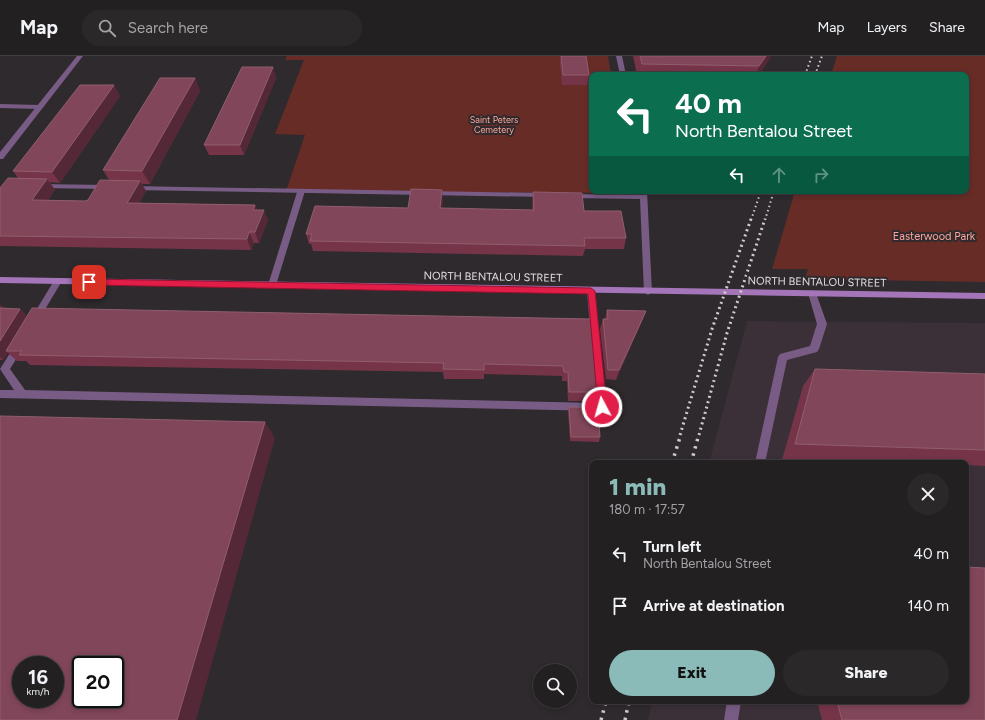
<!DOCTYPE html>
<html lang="en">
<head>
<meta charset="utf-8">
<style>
  :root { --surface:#232022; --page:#2b282a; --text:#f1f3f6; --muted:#a3a3a5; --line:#403e40; --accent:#8bbbb9 }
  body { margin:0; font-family:Figtree,sans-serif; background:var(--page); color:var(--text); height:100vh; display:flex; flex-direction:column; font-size:15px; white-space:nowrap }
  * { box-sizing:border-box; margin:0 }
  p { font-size:13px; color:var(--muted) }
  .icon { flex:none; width:22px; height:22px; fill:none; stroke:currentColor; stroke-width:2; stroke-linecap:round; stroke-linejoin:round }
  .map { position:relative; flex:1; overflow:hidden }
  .details { position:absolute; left:589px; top:404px; width:380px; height:244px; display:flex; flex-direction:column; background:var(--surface); border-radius:8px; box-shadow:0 2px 6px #0003,0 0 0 1px var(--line) }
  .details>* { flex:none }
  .banner { position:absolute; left:589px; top:16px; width:380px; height:122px; border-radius:8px; box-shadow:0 2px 6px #0003,0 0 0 1px var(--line); background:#0b6e4f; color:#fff; overflow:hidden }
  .buttons { position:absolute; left:533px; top:608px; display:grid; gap:8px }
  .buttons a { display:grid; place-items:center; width:44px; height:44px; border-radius:50%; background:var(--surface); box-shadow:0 2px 6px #0003,0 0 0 1px var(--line); font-size:20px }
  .speed { position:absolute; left:12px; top:600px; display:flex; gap:8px; font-size:20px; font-weight:700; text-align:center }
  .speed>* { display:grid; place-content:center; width:52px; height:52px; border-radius:50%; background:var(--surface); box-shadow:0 2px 6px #0003,0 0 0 1px var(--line); line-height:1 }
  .speed small { font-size:10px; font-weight:400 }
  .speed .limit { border:2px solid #111; border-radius:6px; background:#fff; color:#111 }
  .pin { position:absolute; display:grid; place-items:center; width:34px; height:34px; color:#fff; margin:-17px; border-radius:8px; box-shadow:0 2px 6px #0006 }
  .me { position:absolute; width:44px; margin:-22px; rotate:354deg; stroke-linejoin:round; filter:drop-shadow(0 0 3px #0008) }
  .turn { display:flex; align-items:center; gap:14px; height:84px; padding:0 20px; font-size:18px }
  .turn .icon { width:52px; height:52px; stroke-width:2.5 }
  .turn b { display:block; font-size:28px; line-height:34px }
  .lanes { display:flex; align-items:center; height:38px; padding:0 20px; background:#0003; justify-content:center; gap:20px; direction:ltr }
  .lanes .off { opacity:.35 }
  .round { display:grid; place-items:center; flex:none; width:42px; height:42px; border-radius:21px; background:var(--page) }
  .overview { display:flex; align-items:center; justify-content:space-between; height:68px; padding:0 20px }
  h1 { font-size:24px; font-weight:800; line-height:30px; color:var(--accent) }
  .action { display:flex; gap:8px; margin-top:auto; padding:8px 20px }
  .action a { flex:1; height:46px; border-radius:24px; background:var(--accent); color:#111; font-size:16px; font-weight:800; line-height:46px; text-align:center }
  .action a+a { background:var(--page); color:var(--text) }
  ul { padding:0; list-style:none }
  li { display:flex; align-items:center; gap:12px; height:52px; padding:0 20px }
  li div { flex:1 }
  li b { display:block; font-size:15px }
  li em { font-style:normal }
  header { display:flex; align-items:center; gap:24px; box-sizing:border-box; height:56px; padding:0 20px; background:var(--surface); border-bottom:1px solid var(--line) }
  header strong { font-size:19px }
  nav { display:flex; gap:22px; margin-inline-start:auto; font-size:14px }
  .search { width:280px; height:36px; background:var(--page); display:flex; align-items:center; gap:10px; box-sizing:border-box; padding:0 14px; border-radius:22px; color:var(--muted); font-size:15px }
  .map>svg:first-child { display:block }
  .built { fill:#3b3037 }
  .green { fill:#682c27 }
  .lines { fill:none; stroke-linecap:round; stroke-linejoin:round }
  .lane { fill:#795c86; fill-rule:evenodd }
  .street { fill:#795c86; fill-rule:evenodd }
  .secondary { fill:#a575b9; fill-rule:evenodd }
  .rail-far2 { stroke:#cecbcd; stroke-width:2; stroke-dasharray:1.5 3; stroke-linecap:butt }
  .rail-far1 { stroke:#cecbcd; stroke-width:3; stroke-dasharray:2 3.5; stroke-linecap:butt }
  .rail { stroke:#cecbcd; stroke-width:3.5; stroke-dasharray:2.5 5; stroke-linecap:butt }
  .wall { fill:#763449 }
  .shaded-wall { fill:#552837 }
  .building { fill:#814659; stroke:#905e6e; fill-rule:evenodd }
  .route { fill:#e11d48; stroke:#92132f }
  .labels { text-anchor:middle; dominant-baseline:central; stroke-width:4; stroke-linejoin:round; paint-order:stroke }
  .far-park-label { font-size:9px; fill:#fda59b; stroke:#2f2a2d }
  .park-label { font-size:11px; fill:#fda59b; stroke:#2f2a2d }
  .street-label { font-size:11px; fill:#e0dddf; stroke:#2f2a2d }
</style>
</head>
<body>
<header>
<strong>Map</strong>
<div class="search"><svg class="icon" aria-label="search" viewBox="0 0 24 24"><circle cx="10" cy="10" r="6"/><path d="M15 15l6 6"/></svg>Search here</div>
<nav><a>Map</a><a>Layers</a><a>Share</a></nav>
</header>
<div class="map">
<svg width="985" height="664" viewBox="0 0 985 664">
  <rect width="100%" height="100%" fill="#2f2a2d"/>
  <path class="built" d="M 747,265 L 985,267 L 985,664 L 648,664 L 652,645 L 966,645 L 966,407 L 709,407 Z"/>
  <path class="green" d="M 287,0 L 608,0 L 611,19 L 592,19 L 592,135 L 627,135 L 622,137 L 286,135 L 305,79 L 275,78 L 304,4 L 285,4 Z
    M 837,0 L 985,0 L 985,226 L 805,223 L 808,213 L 772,213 L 795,135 L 966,135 L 966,19 L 831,19 Z"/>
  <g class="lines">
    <path class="lane" d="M 616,0 L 622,0 L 626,19 L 620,19 Z
      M 0,48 L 40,49 L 43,51 L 40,53 L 0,52 Z
      M 37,128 L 108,129 L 112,131 L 108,133 L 40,132 L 36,130 Z
      M 129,130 L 546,137 L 550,139 L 546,141 L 132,134 L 129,134 Z
      M 639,135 L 647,135 L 652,236 L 648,239 L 644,236 L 640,143 L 570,142 L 566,140 L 570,138 L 639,139 Z
      M 58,222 L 62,225 L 38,265 L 32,265 L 30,263 L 32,261 L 55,223 Z
      M 591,232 L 595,235 L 607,351 L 606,354 L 602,355 L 0,342 L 0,334 L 14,334 L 0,313 L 17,286 L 23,286 L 25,289 L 10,313 L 25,334 L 596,347 L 587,235 Z
      M 812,234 L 816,237 L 827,268 L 819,293 L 817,296 L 787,304 L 765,407 L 755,407 L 778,301 L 780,298 L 810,290 L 817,268 L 808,237 Z
      M 727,645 L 741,645 L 738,664 L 724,664 Z"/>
    <path class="street" d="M 77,0 L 83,0 L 3,103 L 0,103 L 0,96 Z
      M 298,133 L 304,133 L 305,135 L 276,229 L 272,232 L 268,229 Z"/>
    <path class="secondary" d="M 0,221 L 985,237 L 985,243 L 0,227 Z"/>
    <path class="rail-far2" d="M 805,19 L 812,0
      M 815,19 L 822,0
      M 751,164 L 761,135
      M 765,164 L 774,135"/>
    <path class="rail-far1" d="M 680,379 L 712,273 L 751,163
      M 699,379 L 727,277 L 765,163"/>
    <path class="rail" d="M 672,407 L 681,378
      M 691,407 L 699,378
      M 601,664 L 606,645
      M 625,664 L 629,645"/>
  </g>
  <path class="wall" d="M 561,0 L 586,0 L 589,19 L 587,29 L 562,29 L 560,7 Z
    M 633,0 L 771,0 L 759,19 L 637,19 Z
    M 273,11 L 276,22 L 244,99 L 209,99 L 204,89 Z
    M 195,22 L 200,35 L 150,128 L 142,128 L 146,135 L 139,147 L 255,149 L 257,154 L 268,164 L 259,187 L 254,187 L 251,194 L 0,190 L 0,132 L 18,122 L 13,115 L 114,29 L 120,40 L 60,127 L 50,126 L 55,134 L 48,144 L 85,145 L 88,144 L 109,124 L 103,114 Z
    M 533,136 L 584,155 L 626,182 L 624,193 L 585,193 L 583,200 L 313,195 L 311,188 L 309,188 L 306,178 L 443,145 L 442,152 L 532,154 Z
    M 0,249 L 4,252 L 20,253 L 27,260 L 591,263 L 597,336 L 594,345 L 568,345 L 567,325 L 562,325 L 562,320 L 484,318 L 484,323 L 444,323 L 443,316 L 30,309 L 26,305 L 17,305 L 8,297 L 3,304 L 0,304 Z
    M 607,254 L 646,255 L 642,265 L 616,324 L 606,323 L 600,273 L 603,263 L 605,263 Z
    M 815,313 L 985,318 L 985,410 L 966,409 L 966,407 L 890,407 L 782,404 L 803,330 Z
    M 569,351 L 600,381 L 599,386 L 570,385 L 568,356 Z
    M 817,645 L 966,645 L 985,664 L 822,664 Z"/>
  <path class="shaded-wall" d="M 766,0 L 771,0 L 759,19 L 756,19 L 759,10 Z
    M 273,11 L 276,22 L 244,99 L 240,89 Z
    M 195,22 L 200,35 L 150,128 L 142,115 Z
    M 114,29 L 120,40 L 60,127 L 52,116 Z
    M 47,123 L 55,134 L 40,155 L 32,144 Z
    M 140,125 L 146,135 L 134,158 L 127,147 Z
    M 442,134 L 443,145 L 441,163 L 440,152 Z
    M 255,149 L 259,160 L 253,154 Z
    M 264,154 L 268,164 L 259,187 L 255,176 Z
    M 249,176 L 254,187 L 251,194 L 247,183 Z
    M 1,249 L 10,259 L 0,253 L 0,250 Z
    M 20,253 L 29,262 L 6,295 L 8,297 L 3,304 L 0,301 L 0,285 Z
    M 646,255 L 642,265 L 616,324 L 619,314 Z
    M 265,366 L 275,382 L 196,664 L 177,664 Z"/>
  <path class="building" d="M 561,0 L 586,0 L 589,19 L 563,19 Z
    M 640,0 L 766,0 L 759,10 L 642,8 Z
    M 242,11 L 273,11 L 240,89 L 204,89 Z
    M 160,22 L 195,22 L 142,115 L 103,114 Z
    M 80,29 L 114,29 L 52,116 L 13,115 Z
    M 8,122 L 47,123 L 32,144 L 85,145 L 88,144 L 100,124 L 140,125 L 127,147 L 255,149 L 253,154 L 264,154 L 255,176 L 249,176 L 247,183 L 0,180 L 0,132 Z
    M 411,133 L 442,134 L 440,152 L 534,154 L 533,136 L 582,137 L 584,155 L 621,155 L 626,182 L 584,182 L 585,190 L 310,185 L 312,178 L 306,178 L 315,150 L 408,152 Z
    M 0,252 L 20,253 L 0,285 Z
    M 32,252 L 591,263 L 597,336 L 569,336 L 568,316 L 564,316 L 563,310 L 484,308 L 484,314 L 443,313 L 444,307 L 19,299 L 22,295 L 6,295 Z
    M 607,254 L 646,255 L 619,314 L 608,314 L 603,263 L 608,263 Z
    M 815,313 L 985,318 L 985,394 L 795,388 Z
    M 569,351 L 598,352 L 600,381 L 571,381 Z
    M 0,360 L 265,366 L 177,664 L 0,664 ZM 21,609 L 55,609 L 55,643 L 21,643 ZM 81,609 L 115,609 L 115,643 L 81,643 Z
    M 966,511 L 985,512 L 985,664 L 842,664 L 837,645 L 966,645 Z"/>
  <path class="route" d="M 89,223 L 591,232 L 595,235 L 607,351 L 606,354 L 599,354 L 598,351 L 588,238 L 89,229 L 85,226 Z"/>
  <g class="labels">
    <g class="far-park-label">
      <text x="494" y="63">Saint Peters<tspan x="494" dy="10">Cemetery</tspan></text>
    </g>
    <g class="park-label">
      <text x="934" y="180">Easterwood Park</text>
    </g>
    <g class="street-label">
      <text transform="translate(493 221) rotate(1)">NORTH BENTALOU STREET</text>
      <text transform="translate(817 226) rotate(1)">NORTH BENTALOU STREET</text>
    </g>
  </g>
</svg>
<div class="buttons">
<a><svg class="icon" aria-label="search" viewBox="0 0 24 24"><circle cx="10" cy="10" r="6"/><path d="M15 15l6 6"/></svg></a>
</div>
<div class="speed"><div>16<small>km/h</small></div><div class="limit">20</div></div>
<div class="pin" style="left:89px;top:226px;background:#d93025"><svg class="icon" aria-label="arrive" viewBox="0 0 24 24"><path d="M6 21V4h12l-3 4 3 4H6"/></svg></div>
<svg class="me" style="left:602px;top:351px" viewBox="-20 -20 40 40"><circle r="17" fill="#e11d48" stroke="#fff" stroke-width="3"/><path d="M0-11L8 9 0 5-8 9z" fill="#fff"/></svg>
<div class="banner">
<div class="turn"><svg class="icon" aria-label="left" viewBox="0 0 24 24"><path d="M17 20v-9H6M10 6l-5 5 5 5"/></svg><div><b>40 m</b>North Bentalou Street</div></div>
<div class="lanes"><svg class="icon" aria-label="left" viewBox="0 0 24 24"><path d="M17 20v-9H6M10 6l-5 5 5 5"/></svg><svg class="icon off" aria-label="ahead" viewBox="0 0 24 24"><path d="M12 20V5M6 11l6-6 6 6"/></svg><svg class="icon off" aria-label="right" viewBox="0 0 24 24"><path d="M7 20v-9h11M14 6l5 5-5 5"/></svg></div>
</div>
<section class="details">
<div class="overview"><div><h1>1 min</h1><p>180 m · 17:57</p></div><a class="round"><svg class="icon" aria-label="close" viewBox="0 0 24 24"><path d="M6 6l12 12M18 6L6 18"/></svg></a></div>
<ul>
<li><svg class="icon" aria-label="left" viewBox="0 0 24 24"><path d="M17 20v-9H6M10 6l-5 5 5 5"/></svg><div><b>Turn left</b><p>North Bentalou Street</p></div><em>40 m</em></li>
<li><svg class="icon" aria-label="arrive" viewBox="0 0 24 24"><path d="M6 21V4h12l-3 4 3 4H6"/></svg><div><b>Arrive at destination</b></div><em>140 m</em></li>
</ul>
<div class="action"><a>Exit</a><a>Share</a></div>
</section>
</div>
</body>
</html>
